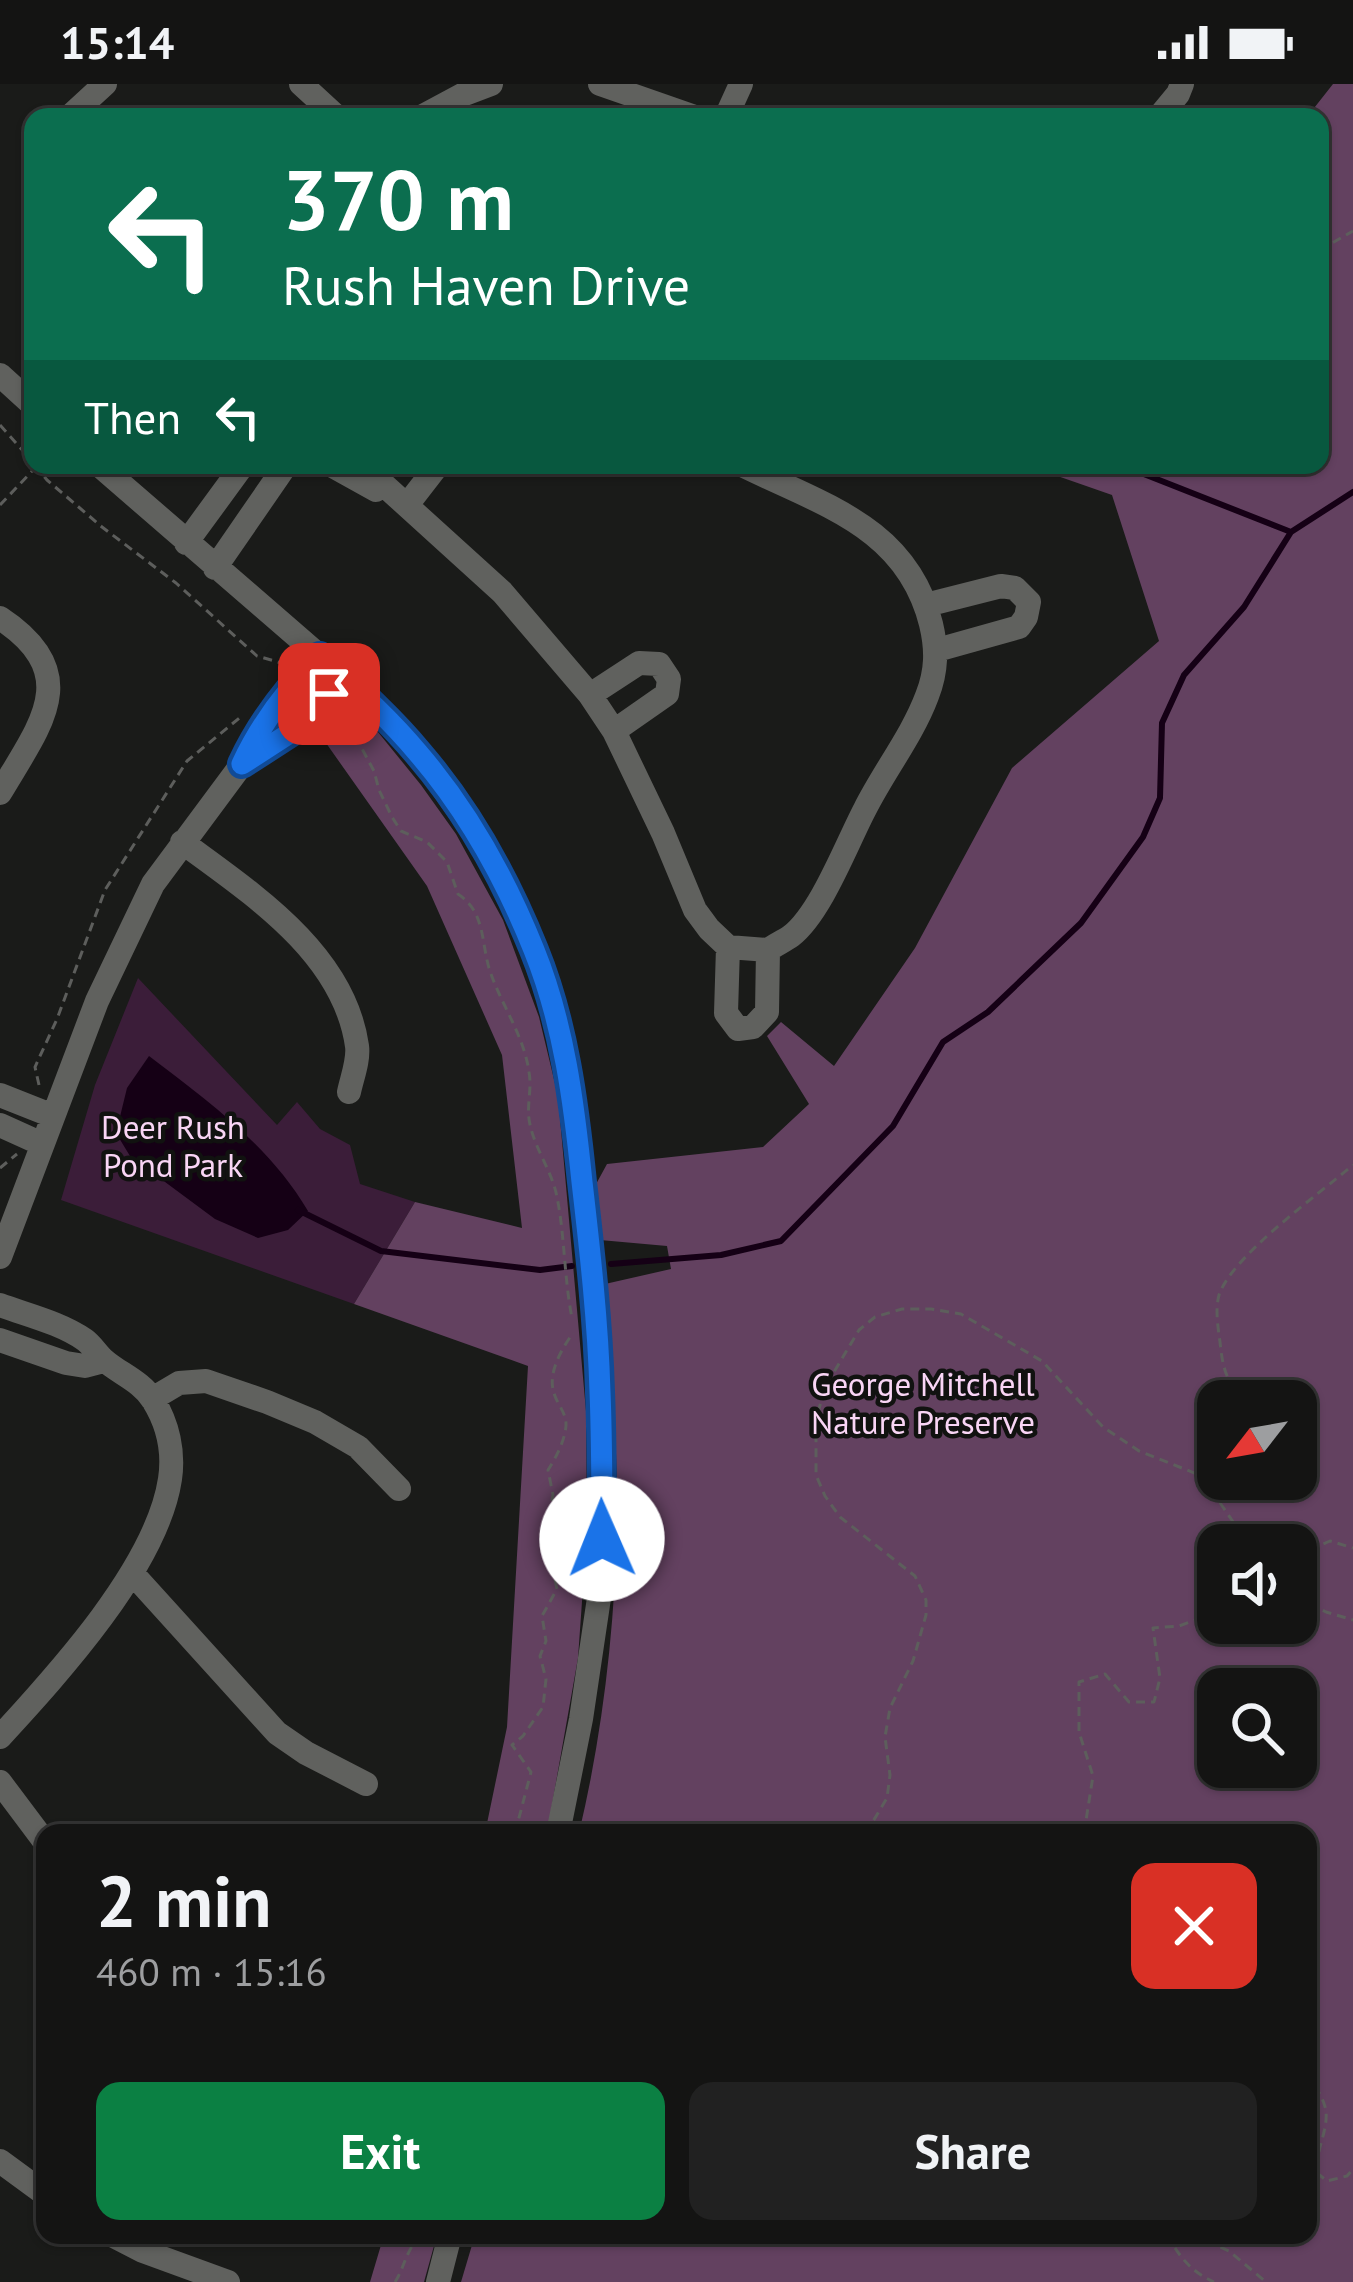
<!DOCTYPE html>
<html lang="en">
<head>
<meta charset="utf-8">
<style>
  :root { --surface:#141413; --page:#212121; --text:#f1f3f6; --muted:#9d9ea0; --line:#333; --accent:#0b8043 }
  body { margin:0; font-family:"PT Sans",sans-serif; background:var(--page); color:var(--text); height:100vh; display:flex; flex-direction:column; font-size:45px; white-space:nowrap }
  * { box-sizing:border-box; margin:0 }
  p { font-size:39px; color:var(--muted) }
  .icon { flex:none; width:66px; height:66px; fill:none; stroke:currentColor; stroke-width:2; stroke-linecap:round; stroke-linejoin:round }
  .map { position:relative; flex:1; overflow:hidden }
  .details { position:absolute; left:36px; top:1740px; width:1281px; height:420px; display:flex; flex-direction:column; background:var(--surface); border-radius:24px; box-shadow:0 3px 9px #0004,0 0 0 3px var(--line) }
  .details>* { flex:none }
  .banner { position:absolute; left:24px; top:24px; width:1305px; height:366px; border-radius:24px; box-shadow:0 3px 9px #0004,0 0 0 3px var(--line); background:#0b6e4f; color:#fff; overflow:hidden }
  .needle { width:78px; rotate:239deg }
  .fabs { position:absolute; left:1197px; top:1296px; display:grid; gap:24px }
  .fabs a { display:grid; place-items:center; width:120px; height:120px; border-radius:24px; background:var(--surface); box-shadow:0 3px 9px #0004,0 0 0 3px var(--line); font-size:60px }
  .pin { position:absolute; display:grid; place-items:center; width:102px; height:102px; color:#fff; margin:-51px; border-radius:24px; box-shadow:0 6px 18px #0006 }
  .me { position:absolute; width:132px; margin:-66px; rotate:359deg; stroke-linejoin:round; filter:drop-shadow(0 0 9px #0008) }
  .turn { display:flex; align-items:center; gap:42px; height:252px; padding:0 60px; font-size:54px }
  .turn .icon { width:156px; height:156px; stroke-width:2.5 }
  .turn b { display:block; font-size:84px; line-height:102px }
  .then { display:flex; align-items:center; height:114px; padding:0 60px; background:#0003; gap:24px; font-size:45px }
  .round { display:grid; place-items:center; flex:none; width:126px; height:126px; border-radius:24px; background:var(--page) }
  .summary { display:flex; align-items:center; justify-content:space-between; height:204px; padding:0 60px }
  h1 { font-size:72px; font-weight:700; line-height:90px }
  .cta { display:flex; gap:24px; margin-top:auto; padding:24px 60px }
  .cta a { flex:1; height:138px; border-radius:24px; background:var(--accent); color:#fff; font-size:48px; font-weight:700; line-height:138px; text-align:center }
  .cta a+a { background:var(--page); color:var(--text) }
  .status { display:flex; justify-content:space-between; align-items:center; height:84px; padding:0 60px; background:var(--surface); direction:ltr }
  .status svg { height:33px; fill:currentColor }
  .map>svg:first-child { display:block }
  .green { fill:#3b1d39 }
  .forest { fill:#634160; fill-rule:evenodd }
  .water { fill:#150015 }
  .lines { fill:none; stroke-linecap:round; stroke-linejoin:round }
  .stream { stroke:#150015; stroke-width:6 }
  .path { stroke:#5d5e5c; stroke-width:3; stroke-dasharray:9 6; stroke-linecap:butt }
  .minor { stroke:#60615e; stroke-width:24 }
  .route-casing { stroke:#114b97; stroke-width:30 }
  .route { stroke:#1a73e8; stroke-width:21 }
  .labels { text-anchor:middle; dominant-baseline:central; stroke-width:9; stroke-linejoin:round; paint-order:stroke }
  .park-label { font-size:33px; fill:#f9d5f5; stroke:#111210 }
</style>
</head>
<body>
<div class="status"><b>15:14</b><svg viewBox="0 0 49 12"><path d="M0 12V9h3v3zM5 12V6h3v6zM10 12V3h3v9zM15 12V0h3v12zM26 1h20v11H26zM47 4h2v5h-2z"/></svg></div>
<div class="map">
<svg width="1353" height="2198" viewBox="0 0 1353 2198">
  <rect width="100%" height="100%" fill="#1a1b19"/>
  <path class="green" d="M 138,894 L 277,1041 L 297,1018 L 320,1045 L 350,1061 L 360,1100 L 415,1118 L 354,1220 L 61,1116 L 95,1001 Z"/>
  <path class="forest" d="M 1333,0 L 1353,0 L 1353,2198 L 461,2198 L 475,2151 L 1308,2151 L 1308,1749 L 579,1749 C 603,1648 615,1542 617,1439 C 618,1359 611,1280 605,1200 L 671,1185 L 667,1162 L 600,1156 L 595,1102 L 607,1080 L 763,1063 L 809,1020 L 767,952 L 781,938 L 834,982 L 915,864 L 1012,684 L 1159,557 L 1112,411 L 1026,381 L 1320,381 L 1320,33 L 1307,33 ZM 1218,1317 L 1296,1317 L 1296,1395 L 1218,1395 ZM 1218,1461 L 1296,1461 L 1296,1539 L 1218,1539 ZM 1218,1605 L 1296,1605 L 1296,1683 L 1218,1683 Z
    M 342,616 L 356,621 L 421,701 L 456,750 L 503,836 L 539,933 L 558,1012 L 586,1327 L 587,1447 L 578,1574 L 547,1749 L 485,1749 L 507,1643 L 528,1282 L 354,1220 L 415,1118 L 522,1144 L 502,971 L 427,802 L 326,659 L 307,642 L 329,619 Z
    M 384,2151 L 437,2151 L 424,2198 L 370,2198 Z"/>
  <path class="water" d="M 149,972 C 208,1017 270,1062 308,1127 L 288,1146 L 258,1154 L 215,1135 L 130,1072 L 116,1049 L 127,1004 Z"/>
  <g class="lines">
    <path class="stream" d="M 1121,381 L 1291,448
      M 298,1126 L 381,1167 L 540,1186 L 572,1182
      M 611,1180 L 721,1171 L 781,1157 L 893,1042 L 943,958 L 988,928 L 1081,839 L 1143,753 L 1160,714 L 1162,639 L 1184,591 L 1244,523 L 1291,448 L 1353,408"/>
    <path class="path" d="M 1320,166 L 1353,147
      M 0,341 L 33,378
      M 35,381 L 47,396 L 102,443 L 176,499 L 257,572 L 285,580
      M 0,421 L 35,384
      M 341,626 L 374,687 L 379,706 L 392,733 L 401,747 L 427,758 L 447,778 L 458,810 C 485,828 481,856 489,884 C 500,919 524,951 529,988 C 532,1004 527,1020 529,1035 C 533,1063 552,1086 557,1113 C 565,1153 564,1194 572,1234
      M 39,1001 L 35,983 L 57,935 L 105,806 L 187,677 L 243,631
      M 0,1084 L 17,1070
      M 1244,1317 C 1226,1296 1223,1286 1220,1258 C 1218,1243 1215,1226 1219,1211 C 1232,1172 1319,1110 1353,1081
      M 1203,1394 L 1249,1461
      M 1231,1395 L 1243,1395
      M 1296,1472 L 1330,1457 L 1353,1464
      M 1296,1513 L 1326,1528 L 1353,1536
      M 515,1749 L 531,1688 L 512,1661 L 523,1652 L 543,1623 L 546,1595 L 540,1572 L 546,1557 L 542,1532 L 557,1505 L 553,1487 L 558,1469 L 550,1427 L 553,1411 L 548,1386 C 556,1374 566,1354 566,1340 C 566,1329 558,1321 555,1312 C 546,1291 561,1266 573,1249
      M 866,1749 L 887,1714 L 890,1691 L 885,1653 L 890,1624 L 913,1577 L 926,1531 L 926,1516 L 915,1492 L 840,1433 L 825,1412 L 816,1391 L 816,1336 L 825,1303 L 859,1246 L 875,1233 L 902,1225 L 931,1225 L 961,1230 L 1042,1277 L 1103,1343 L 1139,1367 L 1202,1392 L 1218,1394
      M 1084,1749 L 1093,1692 L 1079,1648 L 1079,1598 L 1105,1590 L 1129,1618 L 1154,1618 L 1160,1594 L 1153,1544 L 1179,1542 L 1218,1528
      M 1308,1989 C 1314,2001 1324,2014 1326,2027 C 1328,2048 1315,2067 1317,2089 L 1327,2097 L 1347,2092 L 1353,2085
      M 1167,2151 C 1180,2173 1190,2187 1214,2198
      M 1193,2151 L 1229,2167 L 1266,2198
      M 395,2198 C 404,2184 405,2171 415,2158 L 414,2151"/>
    <path class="minor" d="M 301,0 L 337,33
      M 600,0 L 695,33
      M 69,33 L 105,0
      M 421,33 L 462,11 L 491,0
      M 726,33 L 741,0
      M 1159,33 L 1178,10 L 1182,0
      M 0,291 L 33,321
      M 99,381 L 345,594 L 417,667 L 473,747 L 510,814 L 535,867 L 562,954 L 571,999 L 587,1140 L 600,1303 L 602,1455 L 599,1514 L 581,1635 L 558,1749
      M 331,381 L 376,406
      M 362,381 L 502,508 L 590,611 L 614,647 L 663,749 L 695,826 L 709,845 L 728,863 L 768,866
      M 742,381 C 823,421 907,443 931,540 C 937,565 937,587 927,612 C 912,652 884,687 865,725 C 847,759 821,829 791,852 C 784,857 775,861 768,866
      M 407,421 L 438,381
      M 186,459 L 243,381
      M 215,484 L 286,381
      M 926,521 L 1001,502 L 1015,504 L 1029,518 L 1026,533 L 1019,543 L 937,566
      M 0,534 C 85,590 40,641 0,709
      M 590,611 L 639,579 L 659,580 L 669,595 L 667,610 L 614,647
      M 242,680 L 290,649 L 345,594
      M 182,758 C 251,809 344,869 357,962 C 359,976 352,994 349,1008
      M 728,863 L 726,929 L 738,945 L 753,943 L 767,928 L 768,866
      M 0,1011 L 53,1032
      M 0,1041 L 42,1060
      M 0,1173 L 97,917 L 153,800 L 242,680 L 256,651 L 271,629 L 320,572
      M 0,1221 C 27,1231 61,1239 85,1256 C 92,1261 97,1270 104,1276 C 120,1290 141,1297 153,1316 C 168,1340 174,1368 170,1395 C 157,1482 58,1590 0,1653
      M 0,1256 L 66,1279 L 85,1282 L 104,1277
      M 152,1315 L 179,1299 L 206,1297 L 267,1318 L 315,1338 L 358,1363 L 399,1405
      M 132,1489 L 277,1649 L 306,1669 L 366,1700
      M 0,1698 L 45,1758
      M 0,2077 L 45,2110
      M 112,2151 L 143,2167 L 228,2198
      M 438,2198 L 450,2151"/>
  </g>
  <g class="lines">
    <defs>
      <path id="route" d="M 329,610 L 290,649 L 242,680 C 261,639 288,604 320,572 C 354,603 389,634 418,669 C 467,726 506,796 534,866 C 564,940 574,1019 582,1098 C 590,1167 598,1238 600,1308 C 602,1357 602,1406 602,1455"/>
    </defs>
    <use href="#route" class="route-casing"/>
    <use href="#route" class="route"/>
  </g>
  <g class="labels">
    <g class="park-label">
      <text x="173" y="1042">Deer Rush<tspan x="173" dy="38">Pond Park</tspan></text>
      <text x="923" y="1299">George Mitchell<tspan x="923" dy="38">Nature Preserve</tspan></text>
    </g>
  </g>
</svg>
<div class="fabs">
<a><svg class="needle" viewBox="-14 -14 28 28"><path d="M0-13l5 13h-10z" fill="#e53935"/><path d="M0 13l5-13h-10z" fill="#9d9ea0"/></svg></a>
<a><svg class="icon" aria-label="sound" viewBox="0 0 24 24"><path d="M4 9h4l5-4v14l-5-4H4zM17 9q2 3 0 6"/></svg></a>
<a><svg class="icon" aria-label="search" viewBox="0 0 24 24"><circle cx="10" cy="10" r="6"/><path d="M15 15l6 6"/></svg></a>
</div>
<div class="pin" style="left:329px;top:610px;background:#d93025"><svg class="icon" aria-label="arrive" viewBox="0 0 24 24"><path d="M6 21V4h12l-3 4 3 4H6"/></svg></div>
<svg class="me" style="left:602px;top:1455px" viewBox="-20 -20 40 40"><circle r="19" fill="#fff"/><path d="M0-13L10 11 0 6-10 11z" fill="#1a73e8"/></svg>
<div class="banner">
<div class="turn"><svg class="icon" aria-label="left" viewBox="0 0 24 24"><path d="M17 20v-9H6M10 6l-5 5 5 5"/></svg><div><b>370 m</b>Rush Haven Drive</div></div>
<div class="then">Then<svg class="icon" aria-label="left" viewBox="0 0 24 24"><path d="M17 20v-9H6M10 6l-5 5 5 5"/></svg></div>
</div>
<section class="details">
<div class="summary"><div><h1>2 min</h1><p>460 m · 15:16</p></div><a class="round" style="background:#d93025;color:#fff"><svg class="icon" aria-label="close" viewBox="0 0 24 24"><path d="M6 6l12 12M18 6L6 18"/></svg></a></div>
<div class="cta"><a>Exit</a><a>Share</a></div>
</section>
</div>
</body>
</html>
